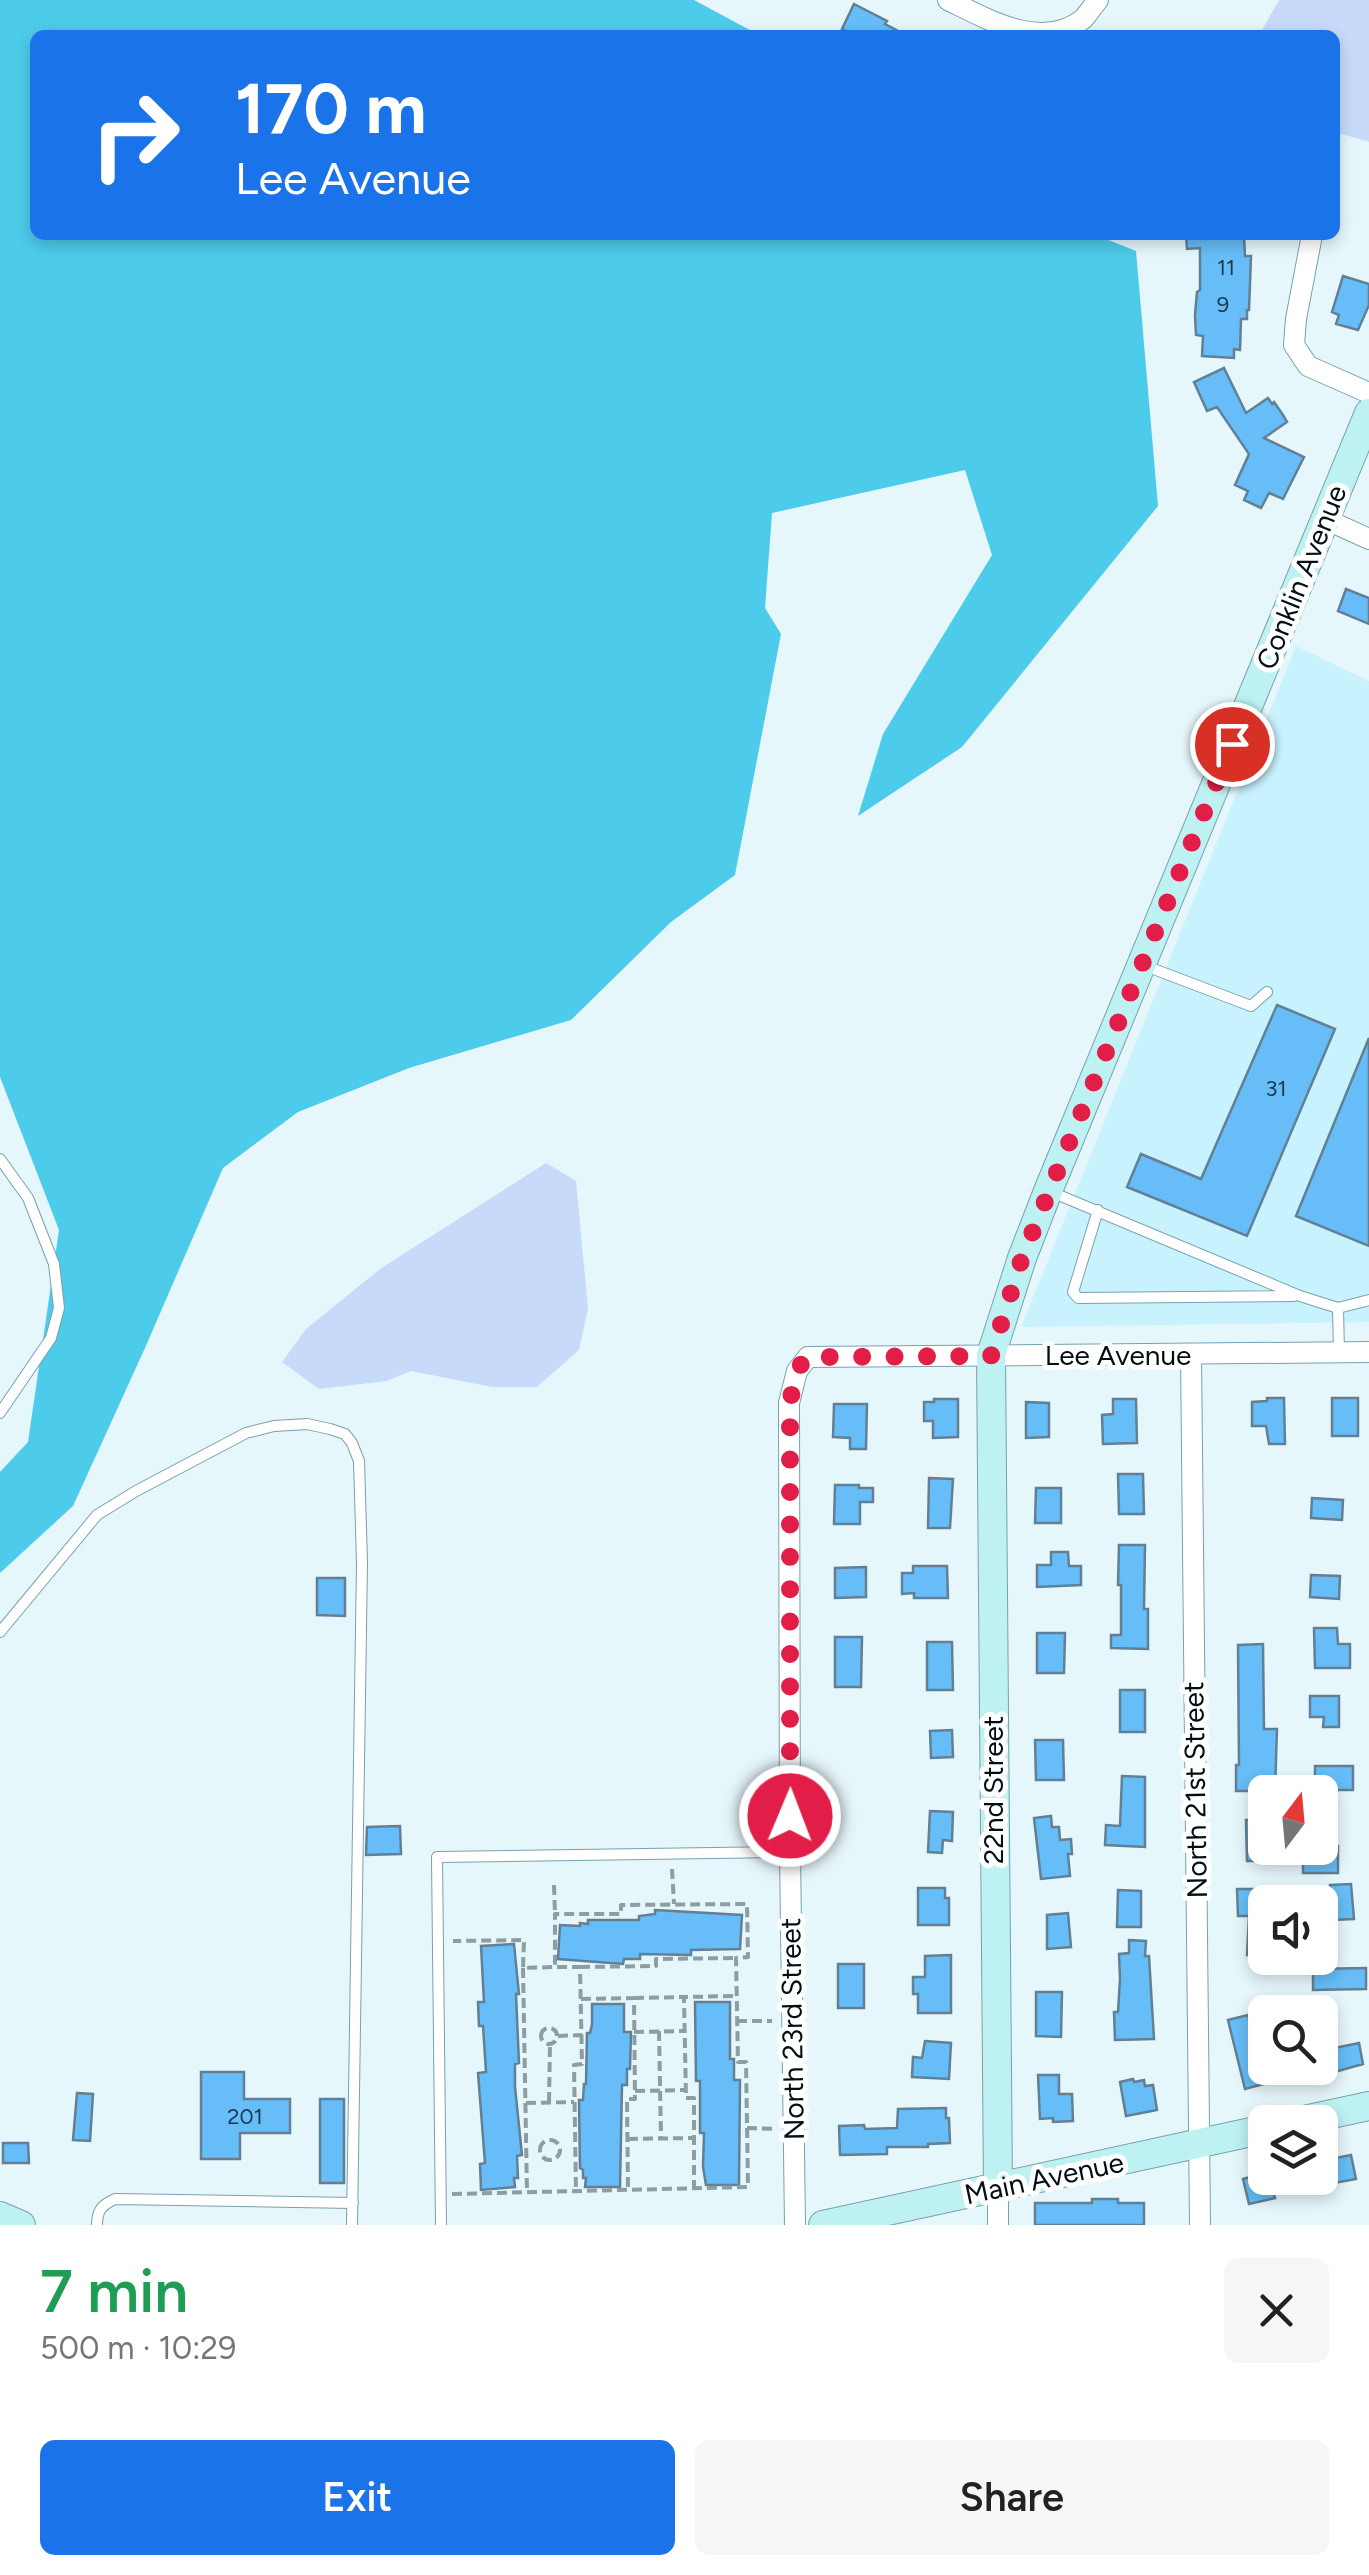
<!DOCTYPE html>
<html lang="en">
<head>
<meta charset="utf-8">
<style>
  :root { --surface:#fff; --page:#f6f6f6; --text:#222; --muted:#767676; --accent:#1a73e8 }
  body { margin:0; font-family:Figtree,sans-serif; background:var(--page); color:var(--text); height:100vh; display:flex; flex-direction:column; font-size:38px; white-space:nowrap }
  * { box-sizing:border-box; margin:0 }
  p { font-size:32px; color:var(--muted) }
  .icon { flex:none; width:55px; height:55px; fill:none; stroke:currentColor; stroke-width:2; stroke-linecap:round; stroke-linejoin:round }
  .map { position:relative; height:2225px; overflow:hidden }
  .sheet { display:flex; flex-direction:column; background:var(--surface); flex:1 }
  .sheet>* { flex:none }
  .top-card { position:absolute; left:30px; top:30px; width:1310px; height:210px; border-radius:15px; box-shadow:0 5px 15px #0003; background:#1a73e8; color:#fff; overflow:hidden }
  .needle { width:65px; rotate:16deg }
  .fabs { position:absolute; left:1248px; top:1775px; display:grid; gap:20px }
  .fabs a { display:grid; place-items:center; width:90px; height:90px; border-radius:15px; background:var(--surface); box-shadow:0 5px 15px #0003; font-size:50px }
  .pin { position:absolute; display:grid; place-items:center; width:85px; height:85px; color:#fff; margin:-42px; border:5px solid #fff; border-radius:50%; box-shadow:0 2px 10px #0007 }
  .me { position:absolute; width:110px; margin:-55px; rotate:1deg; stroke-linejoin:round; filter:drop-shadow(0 0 8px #0008) }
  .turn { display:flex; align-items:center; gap:35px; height:210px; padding:0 40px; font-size:45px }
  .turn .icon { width:130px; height:130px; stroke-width:2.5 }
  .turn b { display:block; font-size:70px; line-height:85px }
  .round { display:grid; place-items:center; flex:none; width:105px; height:105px; border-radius:15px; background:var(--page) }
  .summary { display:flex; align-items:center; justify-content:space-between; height:170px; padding:0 40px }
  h1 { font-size:60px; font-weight:600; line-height:75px; color:#1e9e55 }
  .button { display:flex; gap:20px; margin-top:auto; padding:20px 40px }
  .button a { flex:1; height:115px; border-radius:15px; background:var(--accent); color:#fff; font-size:40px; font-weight:600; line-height:115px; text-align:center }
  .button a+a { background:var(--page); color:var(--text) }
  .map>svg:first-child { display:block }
  .built { fill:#c9f2ff }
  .forest { fill:#4dcbeb }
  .water { fill:#c8daf9 }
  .building { fill:#66bdf7; stroke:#628095; stroke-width:2.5 }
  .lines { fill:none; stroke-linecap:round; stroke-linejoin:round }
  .lane-casing { stroke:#79a1ac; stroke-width:12 }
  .street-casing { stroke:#79a1ac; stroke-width:22 }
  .secondary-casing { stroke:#79a1ac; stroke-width:30 }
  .path { stroke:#8d9da2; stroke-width:4; stroke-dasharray:10 5; stroke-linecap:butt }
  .lane { stroke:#fff; stroke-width:10 }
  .street { stroke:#fff; stroke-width:20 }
  .secondary { stroke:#bdf1f2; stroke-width:28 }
  .route { stroke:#e11d48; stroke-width:18; stroke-dasharray:0 32.4 }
  .labels { text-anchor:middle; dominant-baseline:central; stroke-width:10; stroke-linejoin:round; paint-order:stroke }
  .number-label { font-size:22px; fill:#1b3a4c }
  .street-label { font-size:28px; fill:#020e13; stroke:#fff }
</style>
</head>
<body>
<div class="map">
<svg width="1369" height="2225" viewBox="0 0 1369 2225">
  <rect width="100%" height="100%" fill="#e6f7fc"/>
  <path class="built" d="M 1296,646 L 1369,681 L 1369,1322 L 1021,1327 Z"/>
  <path class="forest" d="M 0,0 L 694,0 L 759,35 L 35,35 L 35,235 L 1096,235 L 1136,251 L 1158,506 L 962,747 L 858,816 L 883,734 L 992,555 L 965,470 L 772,513 L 765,608 L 781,634 L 735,875 L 671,922 L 571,1020 L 409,1068 L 298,1112 L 223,1168 L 145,1348 L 73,1506 L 0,1573 L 0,1472 L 28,1442 L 59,1230 L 0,1077 Z"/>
  <path class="water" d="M 1279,0 L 1369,0 L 1369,142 L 1335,132 L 1335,35 L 1259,35 Z
    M 546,1163 L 576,1181 L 588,1309 L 579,1350 L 537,1387 L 492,1387 L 411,1371 L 387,1381 L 319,1389 L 282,1362 L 306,1329 L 380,1269 Z"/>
  <path class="building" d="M 854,4 L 887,21 L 885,24 L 906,35 L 853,35 L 842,29 Z
    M 1186,235 L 1244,235 L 1245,256 L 1251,256 L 1249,310 L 1247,310 L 1247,319 L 1241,319 L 1240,350 L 1234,349 L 1234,358 L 1202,356 L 1203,336 L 1196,335 L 1195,315 L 1197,292 L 1200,290 L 1200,248 L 1187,249 Z
    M 1343,276 L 1369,284 L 1369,305 L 1358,330 L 1336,324 L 1339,315 L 1332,312 Z
    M 1224,368 L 1246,413 L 1268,398 L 1272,404 L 1274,402 L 1283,415 L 1287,422 L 1264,438 L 1304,457 L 1283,499 L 1269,493 L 1261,508 L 1244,500 L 1248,491 L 1235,485 L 1249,454 L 1217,407 L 1207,411 L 1194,382 Z
    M 1346,589 L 1369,598 L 1369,624 L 1338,611 Z
    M 1277,1005 L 1335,1029 L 1247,1236 L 1127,1187 L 1141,1154 L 1201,1179 Z
    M 1369,1038 L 1369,1246 L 1296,1216 Z
    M 1267,1398 L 1284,1398 L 1285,1444 L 1269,1444 L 1266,1426 L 1252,1426 L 1252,1402 L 1267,1401 Z
    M 1332,1398 L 1358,1398 L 1358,1436 L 1332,1436 Z
    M 934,1399 L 958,1399 L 958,1437 L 933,1438 L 933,1421 L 924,1421 L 924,1402 L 934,1402 Z
    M 1113,1399 L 1136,1399 L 1137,1443 L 1103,1444 L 1102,1415 L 1113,1414 Z
    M 1026,1402 L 1049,1403 L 1049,1437 L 1026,1438 Z
    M 834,1404 L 867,1404 L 866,1449 L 850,1449 L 850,1438 L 833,1437 Z
    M 1118,1474 L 1143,1474 L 1144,1514 L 1119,1514 Z
    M 929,1478 L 953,1479 L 950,1528 L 928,1528 Z
    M 835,1485 L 859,1485 L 859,1488 L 873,1488 L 873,1502 L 860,1502 L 860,1524 L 834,1524 Z
    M 1036,1488 L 1061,1488 L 1061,1523 L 1035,1523 Z
    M 1312,1498 L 1343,1500 L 1342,1520 L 1311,1518 Z
    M 1119,1545 L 1145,1545 L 1144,1609 L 1148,1609 L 1148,1649 L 1111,1648 L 1111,1635 L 1121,1635 L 1121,1585 L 1118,1585 Z
    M 1051,1552 L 1068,1552 L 1069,1566 L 1081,1566 L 1081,1585 L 1037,1587 L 1037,1565 L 1051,1565 Z
    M 913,1566 L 947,1566 L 948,1598 L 914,1598 L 914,1593 L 902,1594 L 902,1573 L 913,1573 Z
    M 866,1567 L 866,1597 L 835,1598 L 835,1568 Z
    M 1311,1575 L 1340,1576 L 1339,1599 L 1310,1597 Z
    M 317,1578 L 345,1578 L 345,1616 L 317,1615 Z
    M 1314,1628 L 1337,1628 L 1338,1644 L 1350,1644 L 1350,1668 L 1315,1668 Z
    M 1037,1633 L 1065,1633 L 1064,1673 L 1037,1673 Z
    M 835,1637 L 862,1637 L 861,1687 L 835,1687 Z
    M 927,1642 L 952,1642 L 953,1690 L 927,1690 Z
    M 1263,1644 L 1264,1729 L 1277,1729 L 1275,1791 L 1236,1791 L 1236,1765 L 1239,1765 L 1238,1645 Z
    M 1120,1690 L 1145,1690 L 1145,1732 L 1120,1732 Z
    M 1310,1696 L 1339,1696 L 1339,1727 L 1323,1727 L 1324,1717 L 1310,1717 Z
    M 952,1730 L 953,1757 L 931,1758 L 930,1731 Z
    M 1035,1740 L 1063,1740 L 1064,1780 L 1036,1780 Z
    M 1315,1766 L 1353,1766 L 1353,1790 L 1315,1790 Z
    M 1122,1776 L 1145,1777 L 1145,1847 L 1105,1845 L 1106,1825 L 1120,1826 Z
    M 930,1811 L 953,1812 L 952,1841 L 943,1840 L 942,1853 L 928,1852 Z
    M 1051,1816 L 1052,1827 L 1059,1827 L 1060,1840 L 1071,1839 L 1072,1854 L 1068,1854 L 1070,1876 L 1041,1879 L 1034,1818 Z
    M 1265,1819 L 1265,1861 L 1247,1861 L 1246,1820 Z
    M 400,1826 L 401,1854 L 366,1855 L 367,1827 Z
    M 1320,1842 L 1334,1842 L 1334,1846 L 1338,1846 L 1338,1873 L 1303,1873 L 1303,1848 L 1320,1848 Z
    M 1351,1884 L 1354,1919 L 1332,1920 L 1330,1885 Z
    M 918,1888 L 945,1888 L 945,1898 L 949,1898 L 949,1925 L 918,1925 Z
    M 1237,1889 L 1277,1889 L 1277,1902 L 1265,1902 L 1265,1956 L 1247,1955 L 1249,1916 L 1238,1916 Z
    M 1118,1890 L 1141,1891 L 1141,1927 L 1117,1927 Z
    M 655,1910 L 742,1915 L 740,1949 L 691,1950 L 691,1955 L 640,1954 L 640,1959 L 624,1959 L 623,1964 L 558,1959 L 560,1925 L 580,1926 L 580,1923 L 588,1924 L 588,1920 L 639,1920 L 639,1916 L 655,1914 Z
    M 1068,1913 L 1071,1947 L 1047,1949 L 1047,1915 Z
    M 1129,1940 L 1146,1941 L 1145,1956 L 1149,1956 L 1154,2039 L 1115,2040 L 1114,2012 L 1118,2012 L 1120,1979 L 1119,1954 L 1129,1953 Z
    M 514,1944 L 519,1994 L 516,1994 L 519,2063 L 515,2064 L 515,2087 L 522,2155 L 517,2156 L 518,2178 L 514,2178 L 515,2187 L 481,2190 L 480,2164 L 485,2163 L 478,2073 L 486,2072 L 483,2026 L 479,2026 L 478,2002 L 484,2002 L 481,1946 Z
    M 951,1955 L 951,2013 L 918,2013 L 918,1994 L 913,1994 L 913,1977 L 925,1977 L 925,1956 Z
    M 838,1964 L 864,1964 L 864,2008 L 838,2008 Z
    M 1366,1968 L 1366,1989 L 1313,1990 L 1313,1969 Z
    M 1036,1992 L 1062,1992 L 1061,2037 L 1036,2036 Z
    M 695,2002 L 730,2002 L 730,2059 L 734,2059 L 734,2080 L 740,2080 L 739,2185 L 706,2185 L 703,2167 L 704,2133 L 700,2133 L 700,2081 L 696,2081 Z
    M 592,2004 L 624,2004 L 624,2032 L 631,2032 L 630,2069 L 627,2069 L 627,2085 L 622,2085 L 620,2187 L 585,2187 L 586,2178 L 583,2178 L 583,2170 L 580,2168 L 579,2100 L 583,2100 L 584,2084 L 586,2084 L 587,2033 L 590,2033 L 592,2024 Z
    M 1248,2015 L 1261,2070 L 1264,2070 L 1267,2083 L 1245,2089 L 1228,2020 Z
    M 925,2041 L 951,2043 L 949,2079 L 912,2077 L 913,2057 L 922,2058 Z
    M 1359,2043 L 1363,2064 L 1324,2075 L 1320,2051 Z
    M 201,2072 L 244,2072 L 244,2099 L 290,2099 L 290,2133 L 240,2133 L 240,2159 L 201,2159 Z
    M 1038,2075 L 1059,2075 L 1059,2094 L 1072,2094 L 1073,2121 L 1053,2122 L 1053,2118 L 1040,2119 Z
    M 1133,2079 L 1134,2082 L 1144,2080 L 1145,2086 L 1153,2085 L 1157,2110 L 1126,2116 L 1120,2082 Z
    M 77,2093 L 93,2094 L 90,2141 L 73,2140 Z
    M 320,2099 L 344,2099 L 344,2183 L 320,2183 Z
    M 946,2108 L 946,2118 L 949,2118 L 950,2143 L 928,2144 L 928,2147 L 887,2147 L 887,2154 L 840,2155 L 839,2126 L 864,2125 L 865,2129 L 897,2128 L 898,2109 Z
    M 3,2143 L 28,2143 L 29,2163 L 3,2163 Z
    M 1351,2155 L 1356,2179 L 1323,2185 L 1320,2183 L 1320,2161 Z
    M 1261,2174 L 1270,2178 L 1275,2198 L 1249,2204 L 1243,2179 Z
    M 1092,2199 L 1118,2199 L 1118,2203 L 1144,2203 L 1144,2225 L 1035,2225 L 1035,2203 L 1092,2203 Z"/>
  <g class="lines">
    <defs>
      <path id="lane" d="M 1143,965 L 1251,1006 L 1267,992
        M 0,1159 L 28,1198 L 54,1264 L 59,1308 L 51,1338 L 0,1413
        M 1049,1191 L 1300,1296 L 1338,1308 L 1339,1353
        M 1098,1210 L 1073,1292 L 1078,1298 L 1294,1296
        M 1338,1308 L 1369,1300
        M 0,1632 L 97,1515 L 136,1491 L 246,1433 L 274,1426 L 307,1424 L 330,1429 L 345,1434 L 352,1443 L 359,1461 L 362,1563 L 352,2225
        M 97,2225 C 97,2210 102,2205 115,2199 L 353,2203
        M 441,2225 L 437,1857 L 790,1852"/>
      <path id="street" d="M 948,0 C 987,19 1042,52 1083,19 C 1088,14 1093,6 1098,0
        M 1312,235 L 1296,319 L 1294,345 L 1308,366 L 1369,393
        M 1325,519 L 1369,539
        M 1191,1354 L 1200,2225
        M 795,2225 L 790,1852 L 789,1403 L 797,1371 L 808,1357 L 1369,1352
        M 998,2225 L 998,2189"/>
      <path id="secondary" d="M 1295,2122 L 1369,2106
        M 998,2189 L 991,1355 L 1022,1258 L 1048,1191 L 1369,413
        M 0,2216 L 21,2225
        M 823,2225 L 1265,2129"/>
    </defs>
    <use href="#lane" class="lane-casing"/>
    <use href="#street" class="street-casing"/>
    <use href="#secondary" class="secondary-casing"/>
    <path class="path" d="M 672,1869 L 674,1904
      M 554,1885 L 555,1914
      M 557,1967 L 580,1967 L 582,2064 L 574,2065 L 576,2192
      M 580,1967 L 656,1966 L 656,1959 L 736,1958
      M 523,1968 L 527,2192
      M 634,1998 L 684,1997
      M 581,1999 L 634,1998 L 635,2099 L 627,2099 L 628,2191
      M 737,2021 L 772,2021
      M541 2036a8 8 0 1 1 16 0a8 8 0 1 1-16 0Z
      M 659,2031 L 661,2138
      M 634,2032 L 684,2031
      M 558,2036 L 582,2035
      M 635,2091 L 686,2090
      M 549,2102 L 550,2044
      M 526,2103 L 574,2102
      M 747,2128 L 777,2129
      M 628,2139 L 693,2138
      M540 2150a10 10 0 1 1 20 0a10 10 0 1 1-20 0Z
      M 694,2190 L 694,2098 L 686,2098 L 684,1997 L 737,1996
      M 452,2194 L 748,2187 L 746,2062 L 738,2062 L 736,1958 L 748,1957 L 747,1904 L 621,1905 L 621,1914 L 555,1914 L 555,1967 L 523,1968 L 524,1940 L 453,1941"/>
    <use href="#lane" class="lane"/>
    <use href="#street" class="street"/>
    <use href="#secondary" class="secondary"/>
  </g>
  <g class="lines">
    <path class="route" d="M 790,1816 L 790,1403 L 796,1370 L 808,1357 L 991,1356 L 1022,1258 L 1232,744"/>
  </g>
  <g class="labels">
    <g class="number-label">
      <text x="1226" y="267">11</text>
      <text x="1223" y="304">9</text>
      <text x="1276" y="1088">31</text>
      <text x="245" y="2116">201</text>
    </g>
    <g class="street-label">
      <text transform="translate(1301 577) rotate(-68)">Conklin Avenue</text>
      <text x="1118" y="1355">Lee Avenue</text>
      <text transform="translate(993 1790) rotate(-90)">22nd Street</text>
      <text transform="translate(1195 1790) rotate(-91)">North 21st Street</text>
      <text transform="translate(792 2029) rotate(-91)">North 23rd Street</text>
      <text transform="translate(1044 2178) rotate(-12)">Main Avenue</text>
    </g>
  </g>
</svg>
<div class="fabs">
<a><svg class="needle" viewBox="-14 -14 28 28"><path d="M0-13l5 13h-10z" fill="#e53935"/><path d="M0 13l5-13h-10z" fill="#767676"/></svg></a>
<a><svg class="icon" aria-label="sound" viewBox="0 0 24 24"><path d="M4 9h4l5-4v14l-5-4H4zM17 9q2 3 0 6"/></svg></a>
<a><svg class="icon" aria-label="search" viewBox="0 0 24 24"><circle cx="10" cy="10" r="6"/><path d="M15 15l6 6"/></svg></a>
<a><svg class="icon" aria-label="layers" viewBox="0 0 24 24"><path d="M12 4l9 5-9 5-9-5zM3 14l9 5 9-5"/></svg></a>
</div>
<div class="pin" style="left:1232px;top:744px;background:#d93025"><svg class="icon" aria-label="arrive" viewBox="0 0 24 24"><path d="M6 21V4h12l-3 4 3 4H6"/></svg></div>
<svg class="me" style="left:790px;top:1816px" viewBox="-20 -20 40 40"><circle r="17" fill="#e11d48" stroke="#fff" stroke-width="3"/><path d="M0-11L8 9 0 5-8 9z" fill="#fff"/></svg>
<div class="top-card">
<div class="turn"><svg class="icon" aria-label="right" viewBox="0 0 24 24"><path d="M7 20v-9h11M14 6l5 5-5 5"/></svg><div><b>170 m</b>Lee Avenue</div></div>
</div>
</div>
<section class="sheet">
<div class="summary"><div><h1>7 min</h1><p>500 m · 10:29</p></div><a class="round"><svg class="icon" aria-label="close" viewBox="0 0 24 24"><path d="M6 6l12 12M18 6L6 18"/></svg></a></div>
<div class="button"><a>Exit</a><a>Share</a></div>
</section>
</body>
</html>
